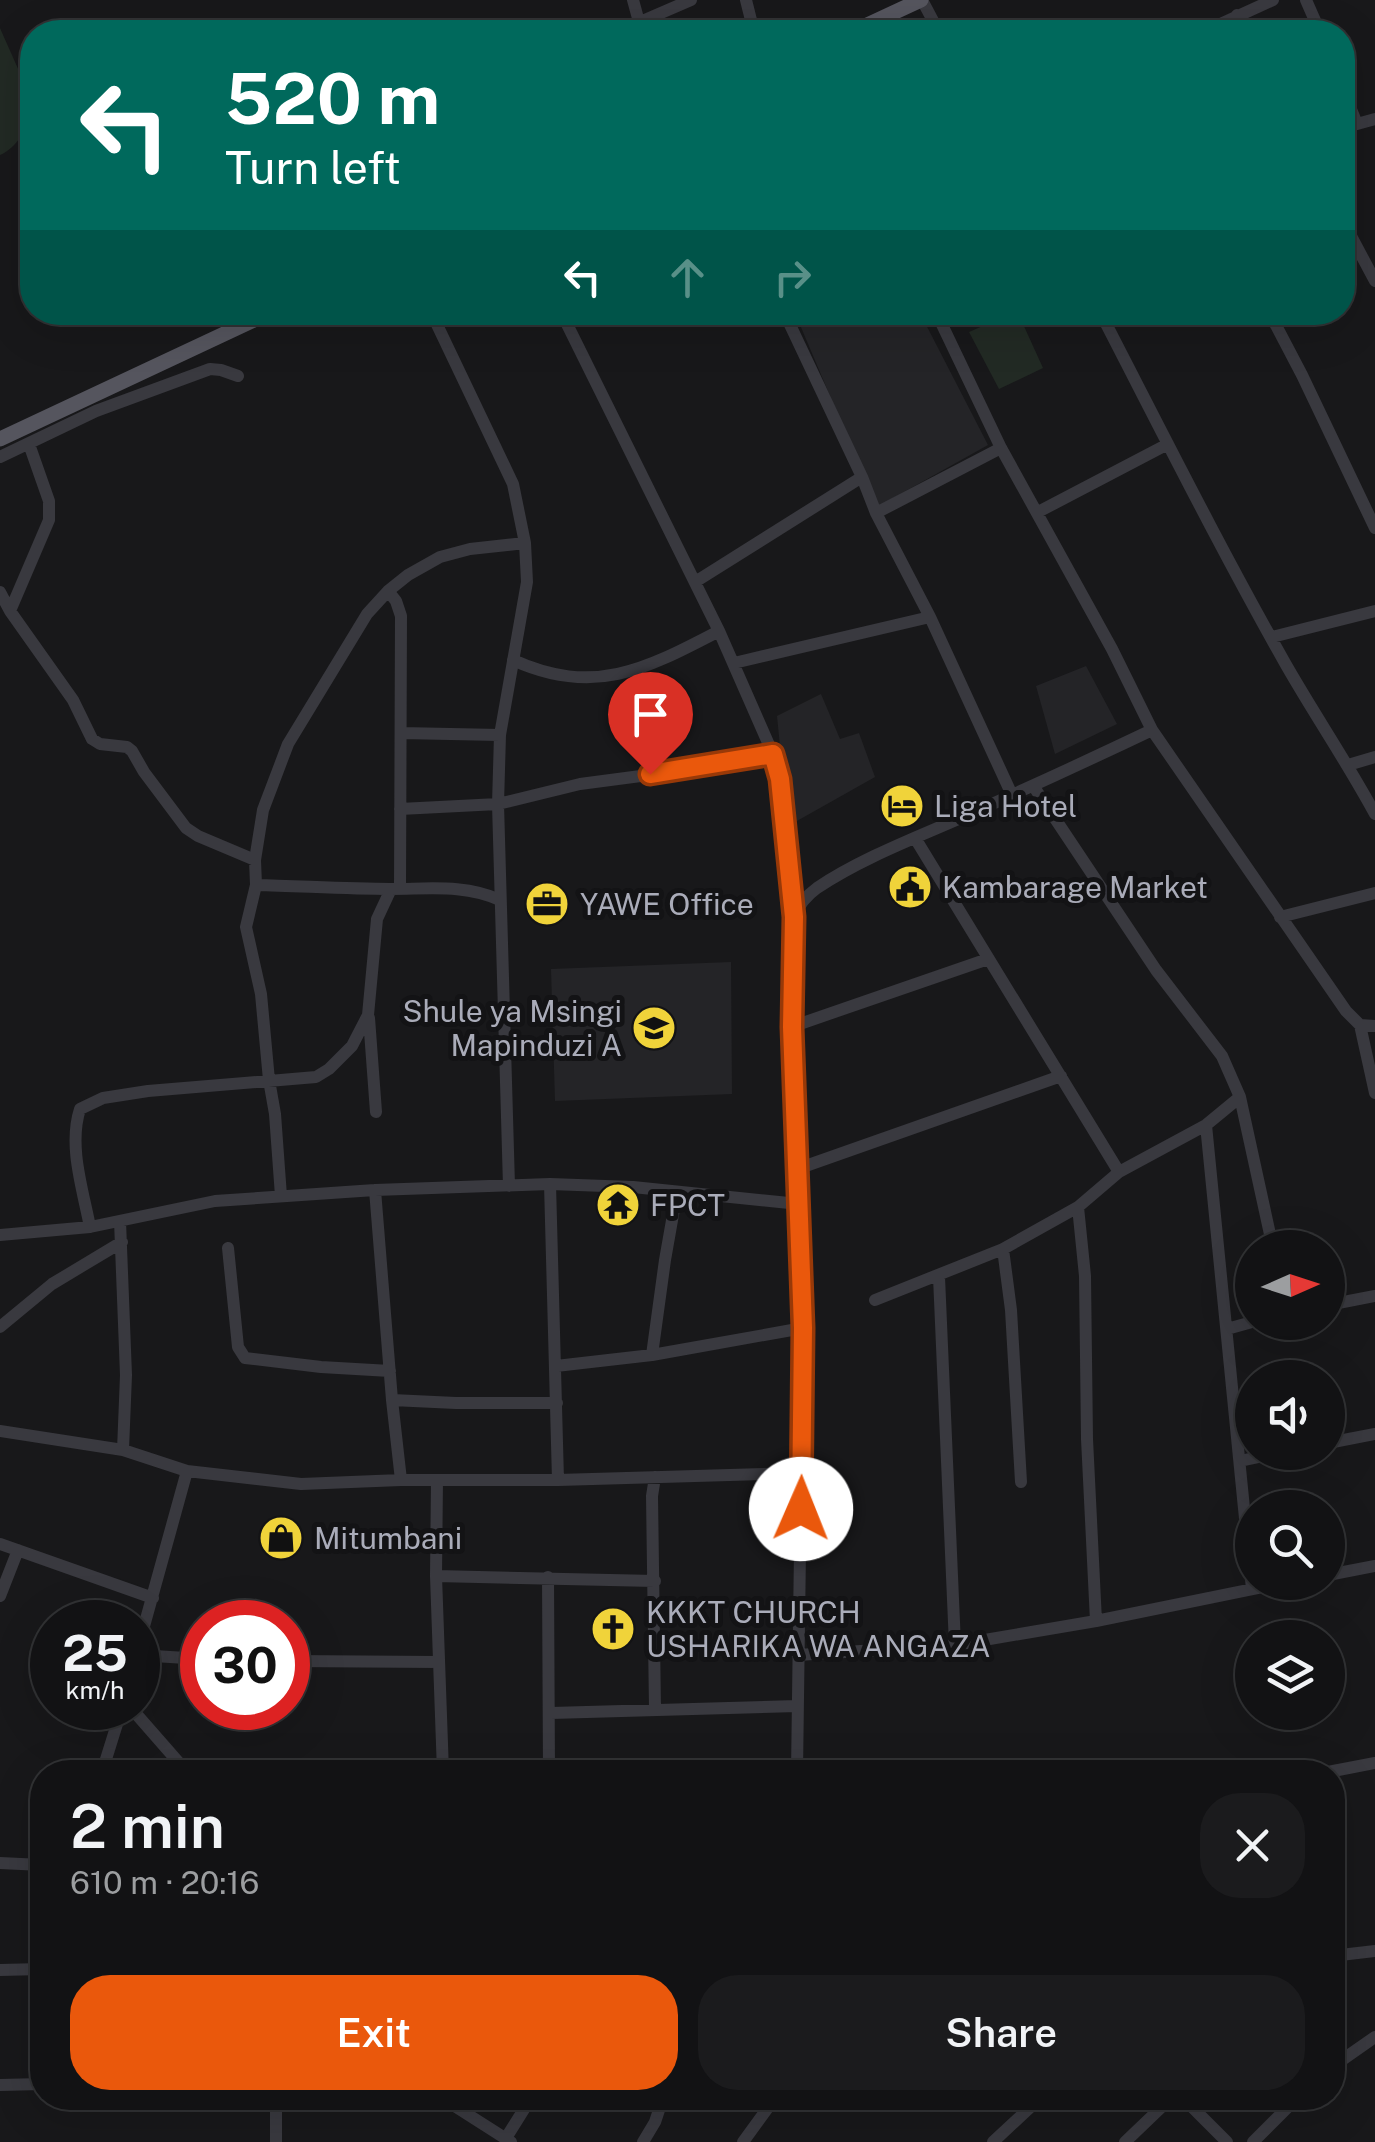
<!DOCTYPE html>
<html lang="en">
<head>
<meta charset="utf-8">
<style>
  :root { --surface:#121214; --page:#1b1b1d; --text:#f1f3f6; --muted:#9c9ea0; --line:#313234; --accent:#ea580c }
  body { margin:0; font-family:"Public Sans",sans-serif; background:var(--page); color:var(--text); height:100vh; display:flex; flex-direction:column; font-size:38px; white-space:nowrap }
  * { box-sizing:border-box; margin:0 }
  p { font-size:32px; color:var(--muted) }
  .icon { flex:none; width:55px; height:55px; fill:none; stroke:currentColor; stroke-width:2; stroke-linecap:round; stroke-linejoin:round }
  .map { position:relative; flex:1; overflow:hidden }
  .side { position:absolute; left:30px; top:1760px; width:1315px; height:350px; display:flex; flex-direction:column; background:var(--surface); border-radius:40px; box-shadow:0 10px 40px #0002,0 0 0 2px var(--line) }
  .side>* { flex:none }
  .hud { position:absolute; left:20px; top:20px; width:1335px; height:305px; border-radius:40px; box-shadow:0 10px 40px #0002,0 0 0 2px var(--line); background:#00695c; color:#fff; overflow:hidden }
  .needle { width:65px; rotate:87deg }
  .fabs { position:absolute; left:1235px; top:1230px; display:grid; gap:20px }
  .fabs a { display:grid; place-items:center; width:110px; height:110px; border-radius:50%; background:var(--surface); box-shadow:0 10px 40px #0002,0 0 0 2px var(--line); font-size:50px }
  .speed { position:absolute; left:30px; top:1600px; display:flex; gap:20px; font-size:50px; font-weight:700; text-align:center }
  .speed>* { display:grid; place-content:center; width:130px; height:130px; border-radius:50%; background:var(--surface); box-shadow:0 10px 40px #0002,0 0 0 2px var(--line); line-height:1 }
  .speed small { font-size:25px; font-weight:400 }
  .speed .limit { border:15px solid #d22; background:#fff; color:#111 }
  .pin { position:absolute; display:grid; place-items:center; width:85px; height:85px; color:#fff; margin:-102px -42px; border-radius:50% 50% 50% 0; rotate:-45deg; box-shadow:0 0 10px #0007 }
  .pin .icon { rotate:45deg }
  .me { position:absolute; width:110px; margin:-55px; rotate:1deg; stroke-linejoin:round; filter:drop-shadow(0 0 8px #0008) }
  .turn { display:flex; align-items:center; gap:35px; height:210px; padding:0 40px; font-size:45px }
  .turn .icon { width:130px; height:130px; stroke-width:2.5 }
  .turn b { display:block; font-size:70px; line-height:85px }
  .lanes { display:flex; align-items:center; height:95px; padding:0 40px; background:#0003; justify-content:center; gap:50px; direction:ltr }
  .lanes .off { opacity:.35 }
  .round { display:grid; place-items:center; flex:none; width:105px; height:105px; border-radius:40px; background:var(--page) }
  .summary { display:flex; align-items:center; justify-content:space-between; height:170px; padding:0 40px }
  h1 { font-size:60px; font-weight:600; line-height:75px }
  .button { display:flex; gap:20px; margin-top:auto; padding:20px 40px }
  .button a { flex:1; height:115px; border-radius:40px; background:var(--accent); color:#fff; font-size:40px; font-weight:600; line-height:115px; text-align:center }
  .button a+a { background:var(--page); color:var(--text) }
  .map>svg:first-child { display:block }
  .built { fill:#242427 }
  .green { fill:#222a24 }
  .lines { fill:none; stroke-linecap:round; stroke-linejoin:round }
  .minor { stroke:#39393f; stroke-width:12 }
  .major { stroke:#55555e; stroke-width:15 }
  .route-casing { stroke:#983908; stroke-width:25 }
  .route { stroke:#ea580c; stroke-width:18 }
  .labels { text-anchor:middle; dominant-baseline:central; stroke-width:10; stroke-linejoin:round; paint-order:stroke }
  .poi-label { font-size:30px; fill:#aaacb9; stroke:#131315; text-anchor:start }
</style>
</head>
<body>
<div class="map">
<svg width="1375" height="2142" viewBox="0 0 1375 2142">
  <rect width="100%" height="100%" fill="#18181a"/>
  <path class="built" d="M 795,313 L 920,313 L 988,445 L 877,507 Z
    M 1086,666 L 1117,724 L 1055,754 L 1036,686 Z
    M 821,694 L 840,739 L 859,733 L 875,777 L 788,826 L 777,716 Z
    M 731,962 L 732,1094 L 555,1101 L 551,969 Z"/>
  <path class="green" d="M 0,28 C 10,52 24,78 30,103 C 34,122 17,148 0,155 Z
    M 1012,313 L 1018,313 L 1043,368 L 999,389 L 969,332 Z"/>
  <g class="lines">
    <path class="minor" d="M 633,0 L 639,22
      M 746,0 L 754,32
      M 922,0 L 939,32
      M 1306,0 L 1320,32
      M 1237,15 L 1246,32
      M 617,32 L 691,0
      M 1203,32 L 1273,0
      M 1342,87 L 1357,124 L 1375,119
      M 1342,219 L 1375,281
      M 431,312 L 513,484 L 525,543 L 527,582 L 500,735 L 498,804 L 509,1186
      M 561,312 L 719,631 L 773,754 L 779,779 L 793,915
      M 784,312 L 862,477 L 876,513 L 930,617 L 1012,795
      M 936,312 L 1001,448 L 1112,649 L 1152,730 L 1346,1011 L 1360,1025 L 1375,1026
      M 1100,312 C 1161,430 1220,548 1285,663 C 1314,714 1347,762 1375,814
      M 1269,312 L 1302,375 L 1375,528
      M 0,457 L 96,411 L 210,369 L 221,370 L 238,376
      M 1038,512 L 1168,444
      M 876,513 L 1001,448
      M 695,582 L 862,477
      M 388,591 L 396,601 L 401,616 L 400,889
      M 0,592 L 10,611 L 73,700 L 92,739 L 100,744 L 127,747 L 132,751 L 144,772 L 186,828 L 198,836 L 255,860
      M 10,611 L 49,520 L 49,501 L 29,444
      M 1272,637 L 1375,611
      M 513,660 C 594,697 646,669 719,631
      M 734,663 L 930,617
      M 401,733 L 500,735
      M 1348,765 L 1375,757
      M 1034,787 L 1156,970 L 1222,1056 L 1240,1097 L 1273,1248
      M 400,809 L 498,804 L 580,784 L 671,772 L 773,754
      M 915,838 L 1119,1172
      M 256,885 C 301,886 346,889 391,889 C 429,889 465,884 500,900
      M 1280,917 L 1375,893
      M 369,1018 L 376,1112
      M 1360,1025 L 1375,1093
      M 791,1027 L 988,959
      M 1206,1125 L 1252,1589
      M 797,1169 L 1061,1076
      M 550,1184 L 558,1480
      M 375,1190 L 392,1400 L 401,1480
      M 281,1196 L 275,1114 L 269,1080 L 261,994 L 246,927 L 256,885 L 255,860 L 263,810 L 288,744 L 367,614 L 388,591 L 408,575 L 440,557 L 470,549 L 525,543
      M 1078,1207 L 1085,1276 L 1087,1439 L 1096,1621
      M 120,1221 L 126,1375 L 123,1450
      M 90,1227 C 83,1190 68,1146 80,1109 L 103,1098 L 148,1091 L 316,1077 L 329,1069 L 352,1046 L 368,1015 L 377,919 L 391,889
      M 0,1235 L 90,1227 L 215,1201 L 375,1190 L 550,1184 L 633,1187 L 799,1204
      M 228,1248 L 238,1347 L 245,1358 L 321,1367 L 390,1371
      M 1003,1249 L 1011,1310 L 1021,1482
      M 939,1277 L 955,1645
      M 875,1300 L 1003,1249 L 1078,1207 L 1119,1172 L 1206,1125 L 1240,1097
      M 1328,1305 L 1375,1296
      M 0,1327 L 52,1284 L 122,1242
      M 1227,1329 L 1252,1322
      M 652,1355 L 665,1260 L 677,1192
      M 556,1366 L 652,1355 L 803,1328
      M 392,1400 L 456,1403 L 557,1403
      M 0,1431 L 123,1450 L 187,1471 L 301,1484 L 401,1480 L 558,1480 L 801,1473
      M 1328,1443 L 1375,1434
      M 1240,1461 L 1282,1452
      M 655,1477 L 652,1496 L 655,1709
      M 437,1480 L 436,1576 L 443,1772
      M 0,1544 L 153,1598
      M 1328,1575 L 1375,1566
      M 436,1576 L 655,1581
      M 548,1577 L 549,1772
      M 0,1596 L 18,1550
      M 138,1648 L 187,1471
      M 138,1655 L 202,1659
      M 798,1655 L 955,1645 L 1096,1621 L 1287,1582
      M 288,1661 L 439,1662
      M 131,1708 L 187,1772
      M 551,1713 L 797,1706
      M 102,1772 L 122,1708
      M 324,1772 L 443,1767 L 549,1767
      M 797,1772 L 803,1328 L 791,1027 L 794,917 C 799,904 806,896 817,888 C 860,859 915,838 963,817 C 1026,789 1089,760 1152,730
      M 1328,1772 L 1375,1763
      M 0,1863 L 42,1865
      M 1332,1956 L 1375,1951
      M 0,1970 L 42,1969
      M 1332,2067 L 1375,2037
      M 0,2085 L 42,2084
      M 442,2098 L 511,2142
      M 1183,2098 L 1227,2142
      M 506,2138 L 531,2098
      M 276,2142 L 276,2098
      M 643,2142 L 655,2122 L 663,2098
      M 743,2142 L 775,2098
      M 993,2142 L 1040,2098
      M 1125,2142 L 1171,2098
      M 1253,2142 L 1297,2098"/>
    <path class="major" d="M 852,32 L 921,0
      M 0,439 L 271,312"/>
  </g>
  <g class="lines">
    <defs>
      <path id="route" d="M 650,774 L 773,754 L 780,779 L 794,917 L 792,1027 L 803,1328 L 801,1509"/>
    </defs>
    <use href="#route" class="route-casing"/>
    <use href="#route" class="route"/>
  </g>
  <defs>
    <symbol id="hotel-disc" viewBox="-11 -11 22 22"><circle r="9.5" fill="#f0d33a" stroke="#131315"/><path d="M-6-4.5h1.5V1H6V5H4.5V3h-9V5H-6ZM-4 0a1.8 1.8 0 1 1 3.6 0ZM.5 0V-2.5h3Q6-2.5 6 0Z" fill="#111"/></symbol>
    <symbol id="civic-disc" viewBox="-11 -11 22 22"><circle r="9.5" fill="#f0d33a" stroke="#131315"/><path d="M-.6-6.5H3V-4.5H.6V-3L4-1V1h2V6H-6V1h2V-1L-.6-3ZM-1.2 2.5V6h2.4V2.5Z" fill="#111"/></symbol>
    <symbol id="office-disc" viewBox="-11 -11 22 22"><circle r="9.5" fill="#f0d33a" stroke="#131315"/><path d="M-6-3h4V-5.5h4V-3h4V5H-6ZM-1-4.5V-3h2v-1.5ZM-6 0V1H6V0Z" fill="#111"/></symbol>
    <symbol id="school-disc" viewBox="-11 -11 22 22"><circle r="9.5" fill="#f0d33a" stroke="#131315"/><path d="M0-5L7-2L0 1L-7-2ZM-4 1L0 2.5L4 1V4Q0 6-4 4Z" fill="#111"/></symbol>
    <symbol id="temple-disc" viewBox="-11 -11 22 22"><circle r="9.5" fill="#f0d33a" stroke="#131315"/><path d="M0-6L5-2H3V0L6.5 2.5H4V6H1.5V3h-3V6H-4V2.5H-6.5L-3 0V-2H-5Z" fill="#111"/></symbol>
    <symbol id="shop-disc" viewBox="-11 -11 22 22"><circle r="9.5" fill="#f0d33a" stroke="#131315"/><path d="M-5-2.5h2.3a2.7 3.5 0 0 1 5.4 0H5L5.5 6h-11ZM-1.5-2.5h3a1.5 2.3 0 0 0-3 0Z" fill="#111"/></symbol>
    <symbol id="church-disc" viewBox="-11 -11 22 22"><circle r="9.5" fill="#f0d33a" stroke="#131315"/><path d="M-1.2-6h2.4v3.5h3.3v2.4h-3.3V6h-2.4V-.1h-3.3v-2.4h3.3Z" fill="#111"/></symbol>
  </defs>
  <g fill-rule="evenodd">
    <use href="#hotel-disc" x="877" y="781" width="50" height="50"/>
    <use href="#civic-disc" x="885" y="862" width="50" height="50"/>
    <use href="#office-disc" x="522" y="879" width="50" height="50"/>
    <use href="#school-disc" x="629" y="1003" width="50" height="50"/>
    <use href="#temple-disc" x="593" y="1180" width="50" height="50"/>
    <use href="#shop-disc" x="256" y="1513" width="50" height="50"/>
    <use href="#church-disc" x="588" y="1604" width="50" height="50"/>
  </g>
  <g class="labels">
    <g class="poi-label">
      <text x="934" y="806">Liga Hotel</text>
      <text x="942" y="887">Kambarage Market</text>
      <text x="580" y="904">YAWE Office</text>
      <text x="622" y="1011" text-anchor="end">Shule ya Msingi<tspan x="622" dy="34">Mapinduzi A</tspan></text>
      <text x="650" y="1205">FPCT</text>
      <text x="314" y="1538">Mitumbani</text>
      <text x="646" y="1612">KKKT CHURCH<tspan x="646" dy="34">USHARIKA WA ANGAZA</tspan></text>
    </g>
  </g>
</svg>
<div class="fabs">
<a><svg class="needle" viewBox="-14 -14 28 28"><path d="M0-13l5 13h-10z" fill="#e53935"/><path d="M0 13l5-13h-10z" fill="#9c9ea0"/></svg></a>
<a><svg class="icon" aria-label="sound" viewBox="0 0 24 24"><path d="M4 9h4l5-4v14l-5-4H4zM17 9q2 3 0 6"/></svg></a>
<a><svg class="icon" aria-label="search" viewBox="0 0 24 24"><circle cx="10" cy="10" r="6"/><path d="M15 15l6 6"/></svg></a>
<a><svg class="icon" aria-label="layers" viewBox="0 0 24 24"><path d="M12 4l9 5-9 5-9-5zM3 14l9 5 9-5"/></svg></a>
</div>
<div class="speed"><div>25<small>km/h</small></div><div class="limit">30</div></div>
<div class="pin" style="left:650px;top:774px;background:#d93025"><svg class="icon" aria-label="arrive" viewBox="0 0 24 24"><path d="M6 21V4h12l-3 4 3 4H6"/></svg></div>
<svg class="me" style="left:801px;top:1509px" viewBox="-20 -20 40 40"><circle r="19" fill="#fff"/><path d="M0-13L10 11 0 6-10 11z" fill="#ea580c"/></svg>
<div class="hud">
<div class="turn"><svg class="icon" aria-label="left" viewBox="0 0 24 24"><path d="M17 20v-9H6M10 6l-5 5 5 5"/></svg><div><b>520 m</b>Turn left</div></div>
<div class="lanes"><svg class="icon" aria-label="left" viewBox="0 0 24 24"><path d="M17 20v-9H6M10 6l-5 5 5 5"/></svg><svg class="icon off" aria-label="ahead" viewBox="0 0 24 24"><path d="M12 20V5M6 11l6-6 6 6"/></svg><svg class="icon off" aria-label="right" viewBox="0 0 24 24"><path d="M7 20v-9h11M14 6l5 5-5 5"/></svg></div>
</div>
<section class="side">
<div class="summary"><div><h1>2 min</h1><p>610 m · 20:16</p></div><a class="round"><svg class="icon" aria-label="close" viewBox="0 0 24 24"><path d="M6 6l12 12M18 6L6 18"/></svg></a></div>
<div class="button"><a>Exit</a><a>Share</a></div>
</section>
</div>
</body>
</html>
